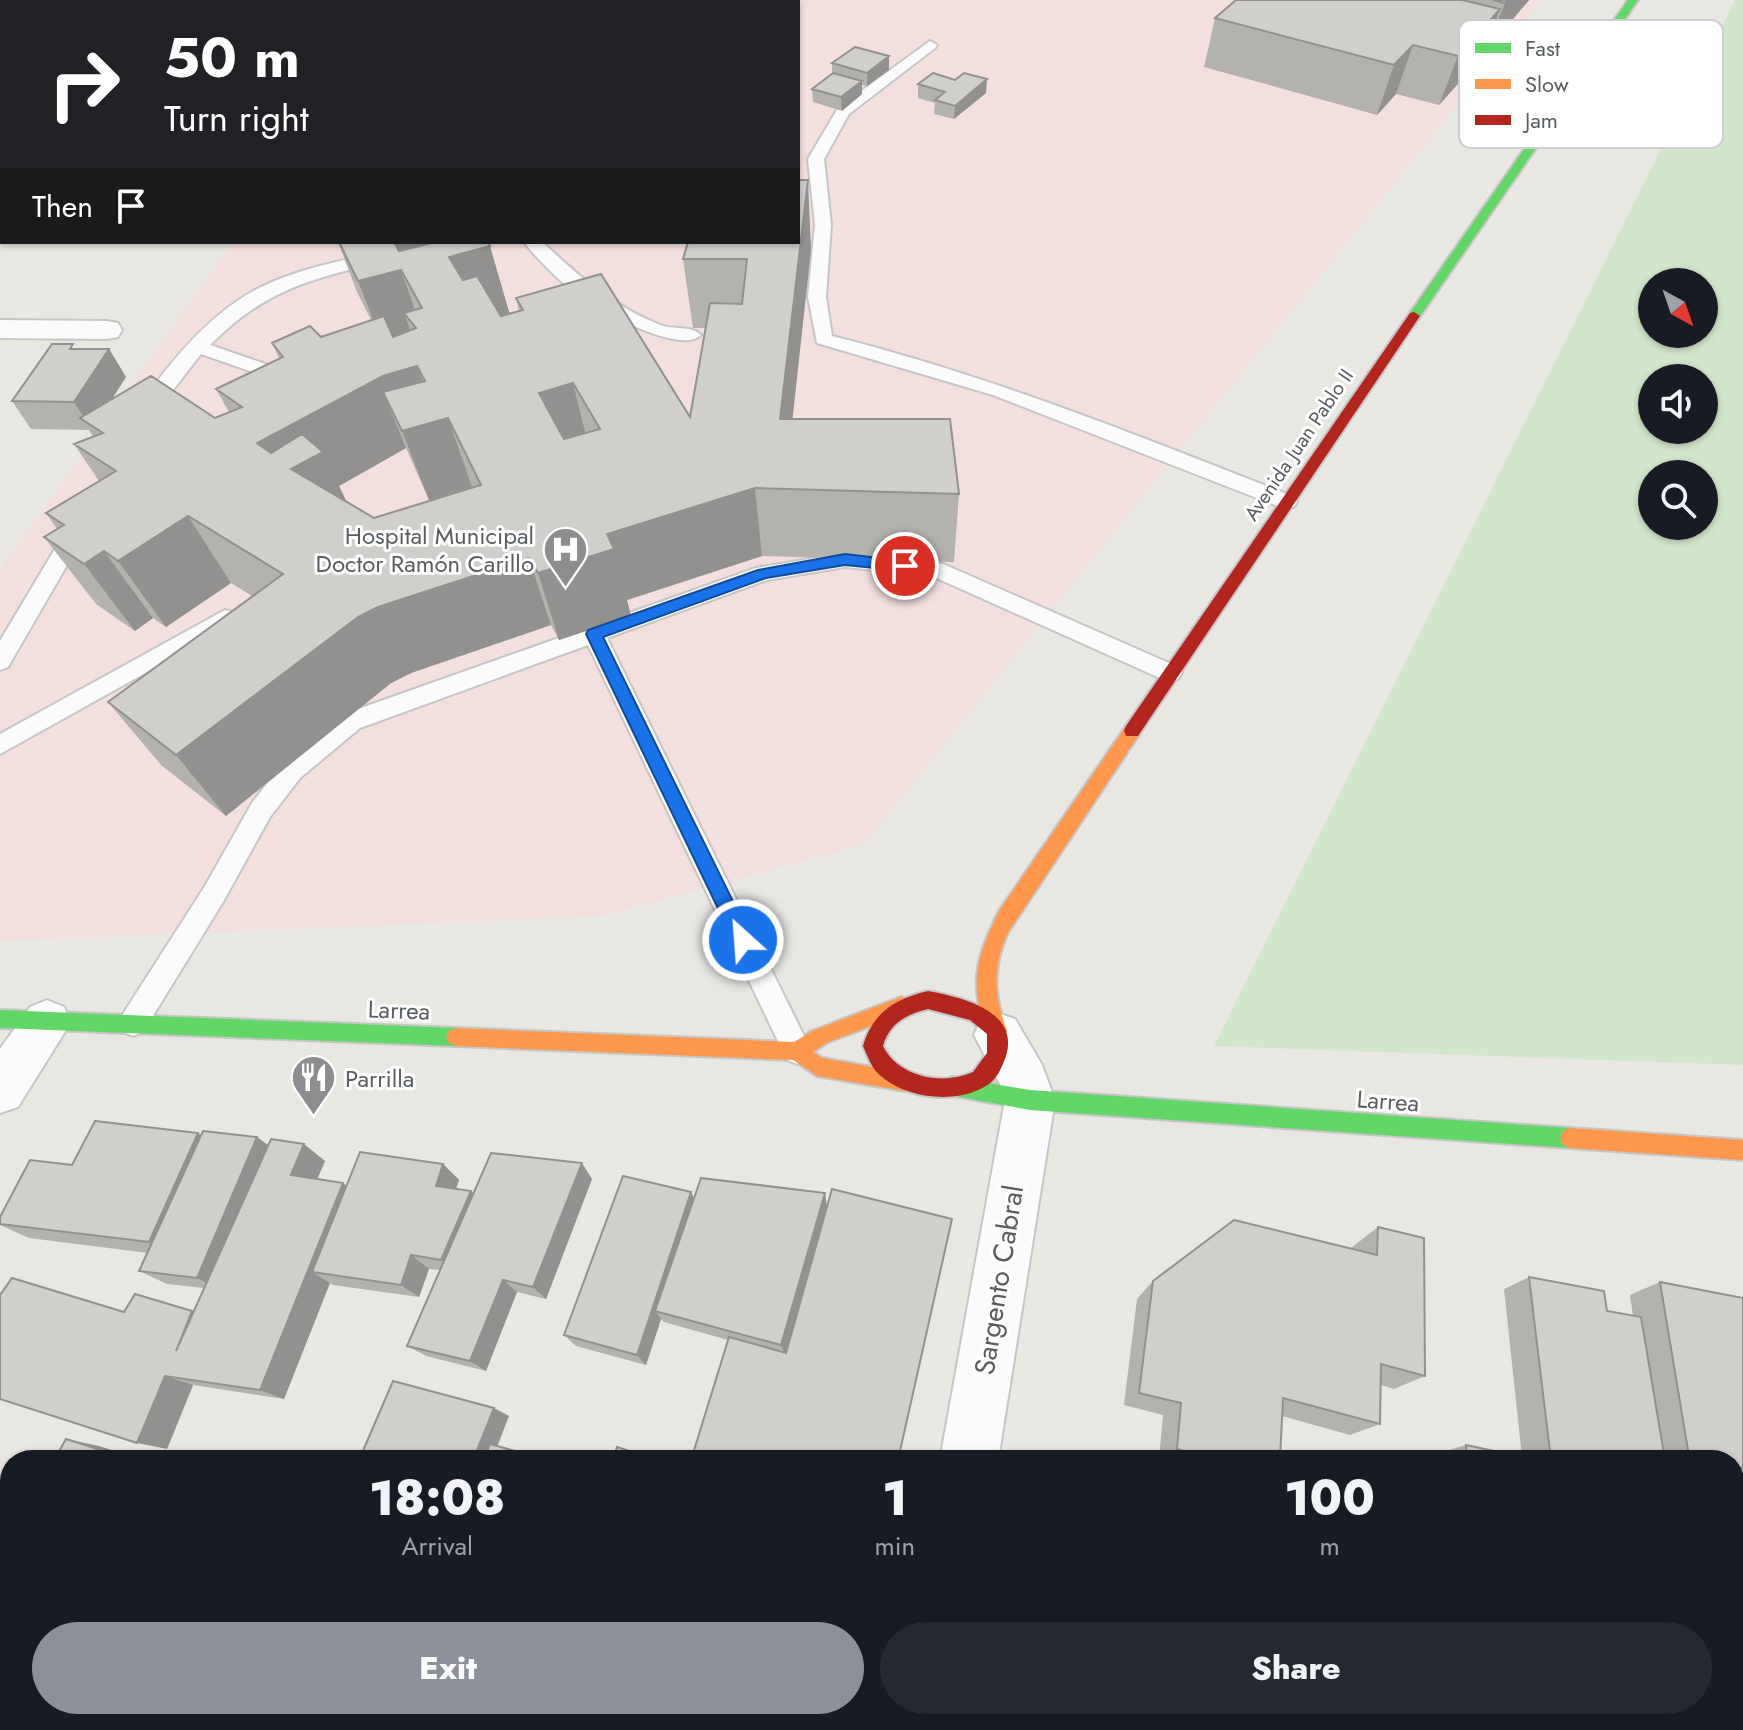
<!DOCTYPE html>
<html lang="en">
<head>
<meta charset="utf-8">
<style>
  :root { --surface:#171b24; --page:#242831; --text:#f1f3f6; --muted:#9ea1a6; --accent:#8c9099 }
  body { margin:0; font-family:Jost,sans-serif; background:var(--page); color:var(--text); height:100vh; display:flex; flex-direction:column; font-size:30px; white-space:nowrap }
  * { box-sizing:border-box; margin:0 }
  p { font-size:26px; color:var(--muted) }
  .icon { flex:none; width:44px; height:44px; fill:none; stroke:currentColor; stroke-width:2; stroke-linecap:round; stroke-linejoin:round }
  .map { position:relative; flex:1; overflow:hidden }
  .sheet { position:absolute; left:0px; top:1450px; width:1744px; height:280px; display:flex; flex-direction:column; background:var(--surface); border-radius:32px 32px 0 0; box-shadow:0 2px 6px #0004 }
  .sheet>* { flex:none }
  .hud { position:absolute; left:0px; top:0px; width:800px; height:244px; box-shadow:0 2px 6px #0004; background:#202124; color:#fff; overflow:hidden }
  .needle { width:52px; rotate:140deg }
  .buttons { position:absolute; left:1638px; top:268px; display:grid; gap:16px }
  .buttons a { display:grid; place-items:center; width:80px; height:80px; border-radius:50%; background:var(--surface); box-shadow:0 2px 6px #0004; font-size:40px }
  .pin { position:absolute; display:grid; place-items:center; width:68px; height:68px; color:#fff; margin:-34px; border:4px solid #fff; border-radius:50%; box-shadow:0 2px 8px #0007 }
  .me { position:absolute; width:88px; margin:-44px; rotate:334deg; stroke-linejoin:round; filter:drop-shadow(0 0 6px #0008) }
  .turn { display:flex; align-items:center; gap:28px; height:168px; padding:0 32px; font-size:36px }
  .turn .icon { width:104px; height:104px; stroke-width:2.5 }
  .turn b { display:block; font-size:56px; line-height:68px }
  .then { display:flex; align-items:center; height:76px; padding:0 32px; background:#0003; gap:16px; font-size:30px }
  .eta { display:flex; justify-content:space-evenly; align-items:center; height:136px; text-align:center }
  .eta b { font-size:48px; font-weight:800; line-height:56px }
  .cta { display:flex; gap:16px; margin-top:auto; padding:16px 32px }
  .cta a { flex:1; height:92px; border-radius:48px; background:var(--accent); color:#fff; font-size:32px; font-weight:800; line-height:92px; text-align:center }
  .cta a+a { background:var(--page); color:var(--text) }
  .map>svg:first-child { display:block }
  .medical { fill:#f3dfde }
  .green { fill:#d2e6cc; fill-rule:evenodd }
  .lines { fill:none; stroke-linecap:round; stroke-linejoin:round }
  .lane-casing { stroke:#c5c6c5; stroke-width:4 }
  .street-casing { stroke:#c5c6c5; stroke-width:4 }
  .fast-casing { stroke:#c6c6c6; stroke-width:4 }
  .slow-casing { stroke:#c6c6c6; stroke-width:4 }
  .jam-casing { stroke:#c6c6c6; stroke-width:4 }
  .lane { fill:#fcfbfb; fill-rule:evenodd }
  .street { fill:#fcfbfb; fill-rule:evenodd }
  .fast { fill:#63d668; fill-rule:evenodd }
  .slow { fill:#ff974d; fill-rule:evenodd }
  .jam { fill:#b3261e; fill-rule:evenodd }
  .wall { fill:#b4b2af; fill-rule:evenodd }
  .shaded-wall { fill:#92918f }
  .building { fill:#d1cfcc; stroke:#92918f; stroke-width:2; fill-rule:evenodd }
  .route { fill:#1a73e8; stroke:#114b97; stroke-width:2 }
  .labels { text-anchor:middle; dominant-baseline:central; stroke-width:6; stroke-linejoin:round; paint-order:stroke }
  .far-street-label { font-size:20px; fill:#585d61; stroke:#fff }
  .poi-label { font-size:24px; fill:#585d61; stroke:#fff; text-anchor:end }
  .street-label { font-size:24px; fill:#585d61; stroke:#fff }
  .near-street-label { font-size:28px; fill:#585d61; stroke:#fff }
  .key { fill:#fff; stroke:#cdced0; stroke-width:2 }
  .key-label { font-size:22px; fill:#585d61 }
</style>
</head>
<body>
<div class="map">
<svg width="1743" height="1730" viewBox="0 0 1743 1730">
  <rect width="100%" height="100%" fill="#e9e7e2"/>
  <path class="medical" d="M 406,0 L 1541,0 L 864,844 L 601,916 L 0,941 L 0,570 L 233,242 L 798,242 L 798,2 L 404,2 Z"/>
  <path class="green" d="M 1735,0 L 1743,0 L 1743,1065 L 1214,1046 ZM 1652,282 L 1704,282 L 1704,334 L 1652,334 ZM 1652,378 L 1704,378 L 1704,430 L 1652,430 ZM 1652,474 L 1704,474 L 1704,526 L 1652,526 Z"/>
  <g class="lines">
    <defs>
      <path id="lane" d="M 930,41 L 937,45 L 935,48 L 849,114 L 824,159 L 831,225 L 826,297 L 832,336 C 991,376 1142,437 1294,497 L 1297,502 L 1294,507 L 1280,507 L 993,395 L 817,343 L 808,297 L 815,225 L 808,159 L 838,108 Z
        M 524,242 L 542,242 C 580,277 611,305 660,325 C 673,330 691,325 701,335 C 681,355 602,312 582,298 C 562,284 539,261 524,242 Z
        M 380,252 L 386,253 L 389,257 L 386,261 C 311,279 267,288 210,345 L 298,375 L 300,379 L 298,383 L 284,383 L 201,354 L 152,417 L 138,417 L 135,413 C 167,365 209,313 261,287 C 298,269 340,261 380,252 Z
        M 78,520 L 85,522 L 89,527 L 8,667 L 0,670 L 0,641 L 71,522 Z
        M 845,553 L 943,564 L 1178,667 L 1182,673 L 1178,679 L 1170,682 L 1162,679 L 932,576 L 845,567 L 767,580 L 607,638 L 807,1042 L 811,1051 L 807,1060 L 797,1064 L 787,1060 L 588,645 L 360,728 L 300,778 L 270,817 L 223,902 L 143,1032 L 133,1036 L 123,1032 L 119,1023 L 123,1014 L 205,886 L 252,803 L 282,764 L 344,714 L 756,568 Z
        M 225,610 L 233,612 L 236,618 L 233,624 L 0,754 L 0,734 Z"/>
      <path id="street" d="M 0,22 L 2,22 L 2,36 L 0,36 Z
        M 2,104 L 2,121 L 0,122 L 0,105 Z
        M 0,320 L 107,321 L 118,323 L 122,330 L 118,337 L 107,339 L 0,338 Z
        M 47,1000 L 64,1007 L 71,1022 L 18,1107 L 0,1113 L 0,1049 L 30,1007 Z
        M 998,1013 L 1015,1019 L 1042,1065 L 1055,1100 L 998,1460 L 940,1460 L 1005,1100 L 1002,1088 L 974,1035 L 981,1019 Z
        M 893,1720 L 959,1720 L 957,1730 L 891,1730 Z"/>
      <path id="fast" d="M 1628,0 L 1638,0 L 1418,319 L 1410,319 L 1408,316 Z
        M 0,1010 L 456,1028 L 463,1031 L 466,1037 L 463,1043 L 456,1046 L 0,1028 Z
        M 951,1077 L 1030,1090 L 1570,1128 L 1577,1131 L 1580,1138 L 1577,1145 L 1570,1148 L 1030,1110 L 944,1094 L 941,1087 L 944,1080 Z"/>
      <path id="slow" d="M 1132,725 L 1140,731 L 1138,736 L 1007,934 C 992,969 994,996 1007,1031 L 1004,1037 L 997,1040 L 990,1037 C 967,987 976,958 999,911 L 1126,726 Z
        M 901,997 L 908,1000 L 911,1006 L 908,1012 L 826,1043 L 813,1052 L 822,1058 L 912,1074 L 915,1081 L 912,1088 L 905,1091 L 817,1076 L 793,1060 L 456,1046 L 449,1043 L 446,1037 L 449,1031 L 456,1028 L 794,1042 L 812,1031 Z
        M 1570,1128 L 1743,1140 L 1743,1160 L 1570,1148 L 1563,1145 L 1560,1138 L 1563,1131 Z"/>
      <path id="jam" d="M 1414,312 L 1420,316 L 1138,736 L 1126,736 L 1124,731 L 1126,726 L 1410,313 Z
        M 928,991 C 960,997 1020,1010 1006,1056 C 1002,1067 997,1080 986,1086 C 957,1104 908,1099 882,1077 C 872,1070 868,1057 863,1046 C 873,1012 895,999 928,991 ZM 928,1009 L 970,1020 L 987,1034 L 987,1053 L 973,1072 C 943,1086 898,1077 883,1046 C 889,1024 906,1014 928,1009 Z"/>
    </defs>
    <use href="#lane" class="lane-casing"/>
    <use href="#street" class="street-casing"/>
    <use href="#fast" class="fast-casing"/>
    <use href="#slow" class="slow-casing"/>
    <use href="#jam" class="jam-casing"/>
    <use href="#lane" class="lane"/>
    <use href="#street" class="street"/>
    <use href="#fast" class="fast"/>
    <use href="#slow" class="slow"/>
    <use href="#jam" class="jam"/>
  </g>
  <path class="wall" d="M 1236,0 L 1529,0 L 1486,51 L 1483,50 L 1481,58 L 1439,105 L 1396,94 L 1377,115 L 1204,67 L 1215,18 Z
    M 832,63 L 889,70 L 867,86 L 862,85 L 862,94 L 842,111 L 813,102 L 812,89 L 832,73 Z
    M 918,84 L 986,93 L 954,119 L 934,114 L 935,103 L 918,98 Z
    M 338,242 L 488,242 L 509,313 L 519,311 L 516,298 L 690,417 L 706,328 L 693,328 L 683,259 L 811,249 L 792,419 L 959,494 L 954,562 L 762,556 L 627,600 L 631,616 L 559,640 L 551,625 L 411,673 L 391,683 L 226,816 L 161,765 L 108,702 L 252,596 L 231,583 L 166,627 L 153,618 L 135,631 L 96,604 L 44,537 L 57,529 L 46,513 L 99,481 L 74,444 L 93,437 L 89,430 L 31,429 L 12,401 L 76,349 L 109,349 L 126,377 L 112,399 L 215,418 L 229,412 L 216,389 L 279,358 L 272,343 L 321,337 L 371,320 L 357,292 ZM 406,448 L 429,500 L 472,487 L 473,488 L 374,518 L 346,502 L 339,486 Z
    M 201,1135 L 268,1145 L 325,1161 L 317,1179 L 346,1185 L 443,1164 L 459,1180 L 456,1189 L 474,1193 L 592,1179 L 546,1299 L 517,1292 L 486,1371 L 426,1356 L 407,1346 L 440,1270 L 429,1269 L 419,1297 L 333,1285 L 330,1283 L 284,1399 L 193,1385 L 167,1449 L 124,1312 L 194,1312 L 204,1288 L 167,1284 L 139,1271 L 148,1253 L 29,1238 L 0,1225 L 0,1217 L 72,1165 Z
    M 691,1192 L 694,1198 L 825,1193 L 827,1208 L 785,1353 L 786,1353 L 952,1219 L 691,1460 L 728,1340 L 664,1322 L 661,1319 L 646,1365 L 576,1346 L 564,1335 Z
    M 1378,1227 L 1425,1376 L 1394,1389 L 1381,1385 L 1380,1424 L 1350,1435 L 1282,1416 L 1280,1460 L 1163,1460 L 1159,1459 L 1163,1415 L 1124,1405 L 1137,1299 L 1153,1281 L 1351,1248 Z
    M 1529,1277 L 1607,1311 L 1633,1316 L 1630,1295 L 1660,1282 L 1743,1298 L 1743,1481 L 1734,1480 L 1734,1460 L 1442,1460 L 1442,1452 L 1466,1445 L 1522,1457 L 1504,1289 Z
    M 1655,1720 L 1729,1720 L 1743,1730 L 1656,1730 Z"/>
  <path class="shaded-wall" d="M 1508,0 L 1529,0 L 1486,51 L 1505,3 Z
    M 1500,9 L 1481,58 L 1439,105 L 1458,56 Z
    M 1413,45 L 1396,94 L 1377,115 L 1394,65 Z
    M 889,56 L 889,70 L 867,86 L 867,73 Z
    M 987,79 L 986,93 L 954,119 L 955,106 Z
    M 862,81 L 862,94 L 842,111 L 841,97 Z
    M 808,180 L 811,249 L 785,488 L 780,419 Z
    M 390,242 L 424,242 L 438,283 L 401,270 L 425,339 L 404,313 L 415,342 L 385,350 L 358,281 Z
    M 490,246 L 510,315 L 471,326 L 449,257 Z
    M 109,349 L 126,377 L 94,427 L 87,422 L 74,402 Z
    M 417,366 L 437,421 L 448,418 L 472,487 L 429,500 L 402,431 L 383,392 L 406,448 L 339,486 L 356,521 L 257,443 L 383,376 Z
    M 573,383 L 590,452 L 557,462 L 539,393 Z
    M 755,488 L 762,556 L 627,600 L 631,616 L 559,640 L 538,573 L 607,534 Z
    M 188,516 L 231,583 L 166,627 L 118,561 Z
    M 104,551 L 153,618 L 135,631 L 84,564 Z
    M 529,558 L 551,625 L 411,673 L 391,683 L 226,816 L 176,755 L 358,617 L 378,607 Z
    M 198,1133 L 222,1150 L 176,1256 L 149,1242 Z
    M 257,1137 L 279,1153 L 222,1291 L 197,1278 Z
    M 304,1144 L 325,1161 L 312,1191 L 291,1175 Z
    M 582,1163 L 592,1179 L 546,1299 L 533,1287 Z
    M 443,1164 L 459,1180 L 452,1201 L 436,1186 Z
    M 343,1183 L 363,1198 L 312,1272 L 330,1283 L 284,1399 L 260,1390 Z
    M 471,1191 L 486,1206 L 458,1273 L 441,1260 Z
    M 691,1192 L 698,1207 L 655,1311 L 661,1319 L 646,1365 L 637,1355 Z
    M 825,1193 L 827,1208 L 785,1355 L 781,1345 Z
    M 411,1255 L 429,1269 L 419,1297 L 401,1285 Z
    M 503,1280 L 517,1292 L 486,1371 L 470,1361 Z
    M 165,1376 L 193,1385 L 167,1449 L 137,1443 Z
    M 494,1408 L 509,1416 L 492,1460 L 473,1460 Z
    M 66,1439 L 99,1446 L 143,1460 L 132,1460 Z
    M 0,1481 L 10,1484 L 10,1487 L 0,1484 Z
    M 0,1580 L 10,1583 L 10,1595 L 0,1592 Z
    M 10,1619 L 10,1686 L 0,1705 L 0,1637 Z
    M 693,1720 L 716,1720 L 746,1730 L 723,1730 Z"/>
  <path class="building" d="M 1236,0 L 1462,0 L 1500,9 L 1458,56 L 1413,45 L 1394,65 L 1215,18 Z
    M 1493,0 L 1508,0 L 1505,3 Z
    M 855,47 L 889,56 L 867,73 L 832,63 Z
    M 833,73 L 862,81 L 841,97 L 812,89 Z
    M 933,73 L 955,80 L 964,73 L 987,79 L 955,106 L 935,100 L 945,92 L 918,84 Z
    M 798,180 L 808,180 L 780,419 L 950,419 L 959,494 L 755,488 L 607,534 L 614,549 L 538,573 L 529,558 L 378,607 L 358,617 L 176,755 L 108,702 L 283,574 L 188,516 L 118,561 L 104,551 L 84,564 L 44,537 L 64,525 L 46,513 L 116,471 L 74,444 L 103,433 L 80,418 L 151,376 L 215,418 L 242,407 L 216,389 L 283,357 L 272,343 L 310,326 L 321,337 L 384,316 L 393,337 L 416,328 L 404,313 L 422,308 L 401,270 L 358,281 L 339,242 L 394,242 L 399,251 L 432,243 L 431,242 L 488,242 L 490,246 L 449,257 L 463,280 L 477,276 L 501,316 L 523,310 L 516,298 L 601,274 L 690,417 L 710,303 L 742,304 L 747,259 L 683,259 L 688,242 L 798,242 ZM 417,366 L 425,381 L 383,392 L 402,431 L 448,418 L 481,485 L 374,518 L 291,469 L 323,452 L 302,434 L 271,453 L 257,443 L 383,376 ZM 573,383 L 600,429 L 564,439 L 539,393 Z
    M 52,344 L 73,344 L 70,349 L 109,349 L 74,402 L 12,401 Z
    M 95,1121 L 198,1133 L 149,1242 L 0,1224 L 0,1217 L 30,1160 L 72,1165 Z
    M 203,1131 L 257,1137 L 197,1278 L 139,1271 Z
    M 271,1139 L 304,1144 L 291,1175 L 343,1183 L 260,1390 L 165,1376 L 137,1443 L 0,1399 L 0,1295 L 12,1278 L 124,1312 L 135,1294 L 192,1311 L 176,1351 Z
    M 360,1152 L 443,1164 L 436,1186 L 471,1191 L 441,1260 L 411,1255 L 401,1285 L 312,1272 Z
    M 491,1153 L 582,1163 L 533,1287 L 503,1280 L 470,1361 L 407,1346 Z
    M 623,1176 L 691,1192 L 637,1355 L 564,1335 Z
    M 701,1178 L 825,1193 L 781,1345 L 655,1311 Z
    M 832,1189 L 952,1219 L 898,1460 L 691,1460 L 729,1337 L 786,1353 Z
    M 1234,1220 L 1377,1255 L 1378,1227 L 1424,1238 L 1425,1376 L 1381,1364 L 1380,1424 L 1283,1398 L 1280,1460 L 1216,1460 L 1177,1449 L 1181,1403 L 1139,1393 L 1153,1281 Z
    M 1529,1277 L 1604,1291 L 1607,1311 L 1641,1317 L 1665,1460 L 1551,1460 Z
    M 1660,1282 L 1743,1298 L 1743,1468 L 1734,1466 L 1734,1460 L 1705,1460 L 1689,1456 Z
    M 393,1381 L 494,1408 L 473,1460 L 359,1460 Z
    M 66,1439 L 132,1460 L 54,1460 Z
    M 490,1444 L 547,1460 L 484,1460 Z
    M 1466,1445 L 1536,1460 L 1467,1460 Z
    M 617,1447 L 658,1460 L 613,1460 Z
    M 0,1484 L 10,1487 L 10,1527 L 6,1534 L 0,1532 Z
    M 10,1536 L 10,1559 L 0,1555 L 0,1553 Z
    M 0,1592 L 10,1595 L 10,1619 L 0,1637 Z
    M 637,1720 L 693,1720 L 723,1730 L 634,1730 Z
    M 1370,1720 L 1445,1720 L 1446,1730 L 1408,1730 Z
    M 1692,1720 L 1729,1720 L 1743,1724 L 1743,1730 L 1693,1730 Z"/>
  <path class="route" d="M 845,554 L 905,561 L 913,566 L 905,571 L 845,565 L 766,578 L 603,637 L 752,940 L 750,946 L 743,948 L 736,946 L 586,634 L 588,630 L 758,570 Z"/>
  <defs>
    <symbol id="hospital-pin" viewBox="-11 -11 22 30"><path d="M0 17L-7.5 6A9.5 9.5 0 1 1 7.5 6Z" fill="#8b8d8e" stroke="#fff"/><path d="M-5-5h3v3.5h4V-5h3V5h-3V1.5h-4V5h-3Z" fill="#fff"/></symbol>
    <symbol id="restaurant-pin" viewBox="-11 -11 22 30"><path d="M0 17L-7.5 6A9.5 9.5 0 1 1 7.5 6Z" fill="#8b8d8e" stroke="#fff"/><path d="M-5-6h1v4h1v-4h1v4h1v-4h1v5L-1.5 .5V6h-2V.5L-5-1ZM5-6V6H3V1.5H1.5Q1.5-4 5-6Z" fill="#fff"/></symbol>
  </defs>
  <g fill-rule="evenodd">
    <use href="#hospital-pin" x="540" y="524" width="51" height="69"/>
    <use href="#restaurant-pin" x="288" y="1052" width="51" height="69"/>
  </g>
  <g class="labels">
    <g class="far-street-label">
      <text transform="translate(1299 445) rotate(-56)">Avenida Juan Pablo II</text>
    </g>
    <g class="poi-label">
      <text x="534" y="535">Hospital Municipal<tspan x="534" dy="28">Doctor Ramón Carillo</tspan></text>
      <text x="345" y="1078" text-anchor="start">Parrilla</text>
    </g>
    <g class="street-label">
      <text transform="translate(399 1010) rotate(2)">Larrea</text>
      <text transform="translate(1388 1101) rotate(4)">Larrea</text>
    </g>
    <g class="near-street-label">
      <text transform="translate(999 1280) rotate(-81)">Sargento Cabral</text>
    </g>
  </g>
  <rect x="1459" y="20" width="264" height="128" rx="12" class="key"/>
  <rect x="1475" y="43" width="36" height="10" fill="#63d668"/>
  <rect x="1475" y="79" width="36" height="10" fill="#ff974d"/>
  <rect x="1475" y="115" width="36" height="10" fill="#b3261e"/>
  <g class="key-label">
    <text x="1525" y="56">Fast</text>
    <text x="1525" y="92">Slow</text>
    <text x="1525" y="128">Jam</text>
  </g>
</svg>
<div class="buttons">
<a><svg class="needle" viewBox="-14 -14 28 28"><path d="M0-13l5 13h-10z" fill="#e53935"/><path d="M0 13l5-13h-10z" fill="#9ea1a6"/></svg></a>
<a><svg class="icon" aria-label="sound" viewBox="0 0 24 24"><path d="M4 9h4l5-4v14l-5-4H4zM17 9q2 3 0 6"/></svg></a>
<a><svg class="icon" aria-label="search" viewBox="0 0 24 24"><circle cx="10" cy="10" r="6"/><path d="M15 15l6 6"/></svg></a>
</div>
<div class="pin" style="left:905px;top:566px;background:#d93025"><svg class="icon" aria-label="arrive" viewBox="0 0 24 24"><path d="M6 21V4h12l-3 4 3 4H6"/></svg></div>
<svg class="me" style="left:743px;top:940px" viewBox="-20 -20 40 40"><circle r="17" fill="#1a73e8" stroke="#fff" stroke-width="3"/><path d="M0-11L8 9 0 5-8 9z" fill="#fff"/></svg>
<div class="hud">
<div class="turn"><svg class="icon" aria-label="right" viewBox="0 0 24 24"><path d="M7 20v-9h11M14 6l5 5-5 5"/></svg><div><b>50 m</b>Turn right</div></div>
<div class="then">Then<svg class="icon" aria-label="arrive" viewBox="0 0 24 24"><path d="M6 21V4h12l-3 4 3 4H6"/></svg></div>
</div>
<section class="sheet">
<div class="eta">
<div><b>18:08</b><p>Arrival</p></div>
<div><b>1</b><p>min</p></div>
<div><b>100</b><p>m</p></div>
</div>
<div class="cta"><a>Exit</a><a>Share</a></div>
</section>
</div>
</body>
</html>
